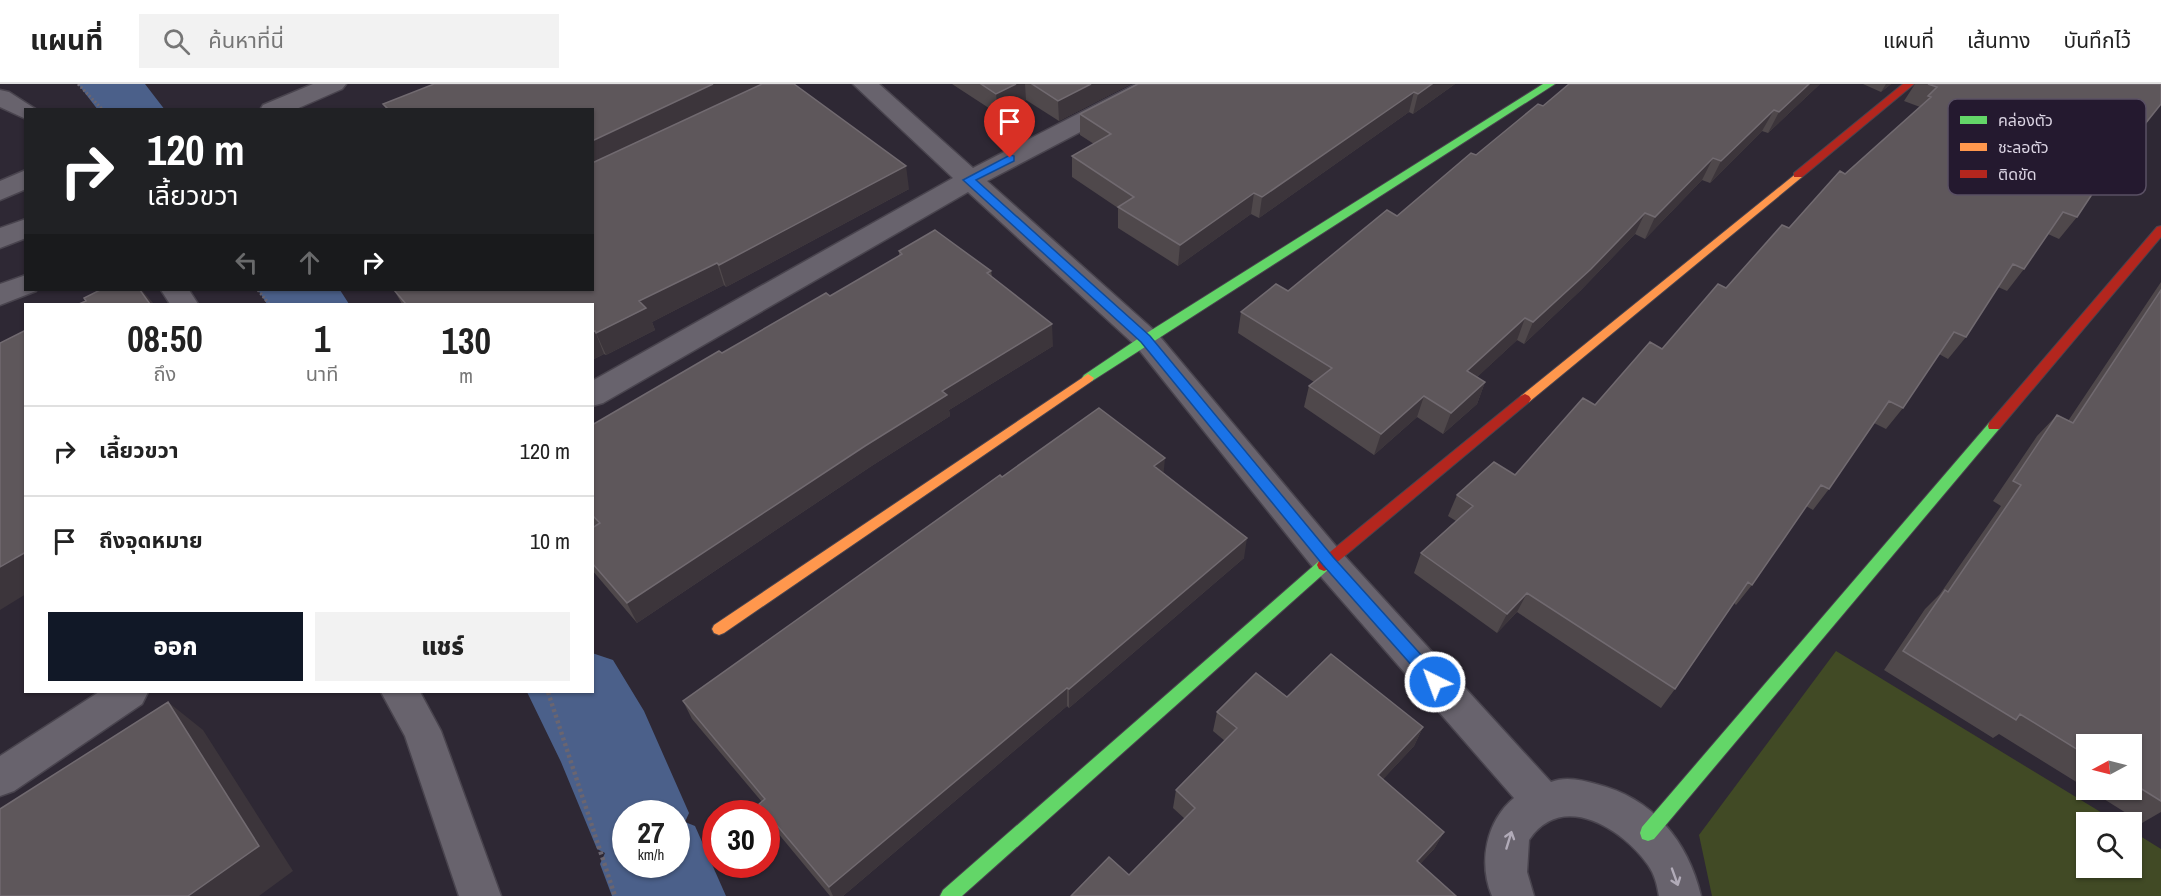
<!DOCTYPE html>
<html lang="th">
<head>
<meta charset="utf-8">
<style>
  :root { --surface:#fff; --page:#f2f2f2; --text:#222; --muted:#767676; --line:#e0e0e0; --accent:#111827 }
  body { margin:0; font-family:"Archivo Narrow","Noto Sans Thai",sans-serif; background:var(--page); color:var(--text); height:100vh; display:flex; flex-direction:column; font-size:22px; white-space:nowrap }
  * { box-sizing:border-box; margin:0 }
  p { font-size:20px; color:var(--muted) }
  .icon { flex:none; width:33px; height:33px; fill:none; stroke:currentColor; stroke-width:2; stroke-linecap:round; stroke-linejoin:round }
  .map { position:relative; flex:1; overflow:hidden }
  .sheet { position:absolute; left:24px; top:219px; width:570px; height:390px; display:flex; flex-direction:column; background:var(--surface); border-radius:0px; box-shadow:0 2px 4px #0004 }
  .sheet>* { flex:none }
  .top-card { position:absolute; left:24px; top:24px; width:570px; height:183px; border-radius:0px; box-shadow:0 2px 4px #0004; background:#202124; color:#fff; overflow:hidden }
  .needle { width:39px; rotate:263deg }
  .tools { position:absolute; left:2076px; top:650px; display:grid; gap:12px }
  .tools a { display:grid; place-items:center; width:66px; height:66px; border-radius:0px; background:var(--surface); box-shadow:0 2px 4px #0004; font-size:30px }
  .speed { position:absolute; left:612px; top:716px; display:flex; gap:12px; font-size:30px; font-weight:700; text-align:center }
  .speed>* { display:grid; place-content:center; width:78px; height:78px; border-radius:50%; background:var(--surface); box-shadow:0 2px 4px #0004; line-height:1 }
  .speed small { font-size:15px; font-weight:400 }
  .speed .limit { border:9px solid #d22; background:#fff; color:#111 }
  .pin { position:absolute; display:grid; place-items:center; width:51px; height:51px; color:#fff; margin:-62px -26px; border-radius:50% 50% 50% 0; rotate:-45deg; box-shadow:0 0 6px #0007 }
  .pin .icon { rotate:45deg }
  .me { position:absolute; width:66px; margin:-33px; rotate:318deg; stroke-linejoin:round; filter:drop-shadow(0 0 4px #0008) }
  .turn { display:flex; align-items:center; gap:21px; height:126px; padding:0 24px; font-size:27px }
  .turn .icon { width:78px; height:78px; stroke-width:2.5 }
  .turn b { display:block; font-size:42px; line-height:51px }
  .lanes { display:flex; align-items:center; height:57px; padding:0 24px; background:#0003; justify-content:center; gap:30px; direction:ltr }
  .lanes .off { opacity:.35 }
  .eta { display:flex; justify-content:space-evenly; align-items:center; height:102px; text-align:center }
  .eta b { font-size:36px; font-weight:800; line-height:42px }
  .primary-button { display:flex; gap:12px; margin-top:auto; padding:12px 24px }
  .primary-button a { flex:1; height:69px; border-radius:0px; background:var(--accent); color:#fff; font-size:24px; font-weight:800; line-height:69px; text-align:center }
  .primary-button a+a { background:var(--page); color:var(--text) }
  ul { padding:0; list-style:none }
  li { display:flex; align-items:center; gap:18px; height:90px; padding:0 24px; border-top:2px solid var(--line) }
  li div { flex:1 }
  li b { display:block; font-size:22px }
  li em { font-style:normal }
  header { display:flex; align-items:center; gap:36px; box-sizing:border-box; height:84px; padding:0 30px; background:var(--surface); border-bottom:2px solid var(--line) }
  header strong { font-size:28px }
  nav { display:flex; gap:33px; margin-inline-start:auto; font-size:21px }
  .search { width:420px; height:54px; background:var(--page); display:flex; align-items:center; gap:15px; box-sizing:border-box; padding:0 21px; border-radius:0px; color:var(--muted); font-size:22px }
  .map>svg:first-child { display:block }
  .green { fill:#414a25 }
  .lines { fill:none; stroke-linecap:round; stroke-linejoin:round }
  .river { fill:#4b608a; fill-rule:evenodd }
  .street-casing { stroke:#49444e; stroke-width:3 }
  .fast-casing { stroke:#49444e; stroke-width:2 }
  .slow-casing { stroke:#49444e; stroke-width:2 }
  .jam-casing { stroke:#49444e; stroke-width:2 }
  .path-far1 { stroke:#6a6570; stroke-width:3; stroke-dasharray:2 2; stroke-linecap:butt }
  .path { stroke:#6a6570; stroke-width:4.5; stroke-dasharray:3 3; stroke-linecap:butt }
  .street { fill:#68636d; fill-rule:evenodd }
  .fast { fill:#63d668; fill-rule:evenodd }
  .slow { fill:#ff974d; fill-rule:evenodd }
  .jam { fill:#b3261e; fill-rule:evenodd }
  .wall { fill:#4f484b }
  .shaded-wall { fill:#3c353b }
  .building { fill:#5e575b; stroke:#716a70; stroke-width:1.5 }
  .oneway { stroke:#b1abb8 }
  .route { fill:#1a73e8; stroke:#114b97; stroke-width:1.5 }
  .key { fill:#24192f; stroke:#5a5064; stroke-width:1.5 }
  .key-label { font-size:16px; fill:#d9d2e1 }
</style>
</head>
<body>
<header>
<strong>แผนที่</strong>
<div class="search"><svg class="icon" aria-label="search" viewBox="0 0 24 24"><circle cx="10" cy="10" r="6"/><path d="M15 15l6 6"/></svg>ค้นหาที่นี่</div>
<nav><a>แผนที่</a><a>เส้นทาง</a><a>บันทึกไว้</a></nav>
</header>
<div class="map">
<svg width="2161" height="812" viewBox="0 0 2161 812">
  <rect width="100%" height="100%" fill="#2e2834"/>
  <path class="green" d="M 1836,567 L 2117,738 L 2086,738 L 2086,783 L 2132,783 L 2132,747 L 2161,765 L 2161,812 L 1712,812 L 1699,751 Z"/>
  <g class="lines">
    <path class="river" d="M 78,0 L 145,0 L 165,26 L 98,26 Z
      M 258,206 L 340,206 L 349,220 L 267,220 Z
      M 592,569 L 613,576 L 644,627 L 689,729 L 685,738 L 695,742 L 726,812 L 612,812 L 600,780 L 605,769 L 597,765 L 561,678 L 527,608 L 592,608 ZM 626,729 L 676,729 L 676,780 L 626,780 Z"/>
    <defs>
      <path id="street" d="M 313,0 L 346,0 L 342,5 L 294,26 L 260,26 L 263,21 Z
        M 853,0 L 879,0 L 973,84 L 1136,0 L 1166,0 L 1162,5 L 987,97 L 1156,248 L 1340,467 L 1551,698 C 1565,692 1582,696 1596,700 C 1653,714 1688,757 1701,812 L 1659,812 C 1657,801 1655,791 1648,781 C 1623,745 1562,706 1529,756 L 1527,788 L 1534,812 L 1492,812 C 1478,779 1486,737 1514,714 L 1316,487 L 1136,262 L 968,108 L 603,319 L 592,322 L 592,297 L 953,94 Z
        M 0,6 L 9,8 L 37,26 L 26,26 L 26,35 L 0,23 Z
        M 26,86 L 26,105 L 0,116 L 0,97 Z
        M 26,135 L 26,154 L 0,164 L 0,144 Z
        M 26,191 L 26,206 L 36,207 L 0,221 L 0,200 Z
        M 161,206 L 189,206 L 198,220 L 170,220 Z
        M 99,608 L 148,608 L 142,620 L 14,707 L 0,712 L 0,672 Z
        M 381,608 L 420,608 L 441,647 L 501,812 L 459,812 L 405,652 Z"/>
      <path id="fast" d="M 1543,0 L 1555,0 L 1092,297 L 1084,297 L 1082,294 L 1084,291 L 1142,252 Z
        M 1994,337 L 2000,342 L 1999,345 L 1654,755 L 1648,757 L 1642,755 L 1640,749 L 1642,743 L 1989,339 Z
        M 1324,475 L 1329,477 L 1331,481 L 1329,485 L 962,812 L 940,812 L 943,806 L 1319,477 Z"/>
      <path id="slow" d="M 1798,88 L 1802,89 L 1802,93 L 1529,318 L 1521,318 L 1519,315 L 1521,312 Z
        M 1088,290 L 1094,294 L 1092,297 L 724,549 L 719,551 L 714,549 L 712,545 L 714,541 Z"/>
      <path id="jam" d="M 1903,0 L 1914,0 L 1802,93 L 1794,93 L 1794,89 Z
        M 2161,142 L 2161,153 L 1999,345 L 1989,345 L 1988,342 L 1989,339 L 2157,143 Z
        M 1525,310 L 1529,312 L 1531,315 L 1529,318 L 1329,485 L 1324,487 L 1319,485 L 1317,481 L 1319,477 L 1521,312 Z"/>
    </defs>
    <use href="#street" class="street-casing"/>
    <use href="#fast" class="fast-casing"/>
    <use href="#slow" class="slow-casing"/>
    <use href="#jam" class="jam-casing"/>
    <path class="path-far1" d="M 78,0 L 103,26
      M 258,206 L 269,220"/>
    <path class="path" d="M 548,608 L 615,812"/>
    <use href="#street" class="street"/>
    <use href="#fast" class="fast"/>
    <use href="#slow" class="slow"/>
    <use href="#jam" class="jam"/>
  </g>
  <path class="wall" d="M 952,0 L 1131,0 L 1059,37 L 1026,16 L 998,30 Z
    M 1455,0 L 1413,30 L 1409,28 L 1259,134 L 1251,130 L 1178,182 L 1118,144 L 1118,124 L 1072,93 L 1072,72 L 1094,60 L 1080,51 L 1080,30 Z
    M 1820,0 L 1768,49 L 1762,47 L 1710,99 L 1702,96 L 1645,155 L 1635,150 L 1581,206 L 1524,260 L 1517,256 L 1477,293 L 1485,298 L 1477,320 L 1443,350 L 1417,333 L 1374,371 L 1304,323 L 1309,302 L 1314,298 L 1238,249 L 1241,228 L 1288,207 L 1397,132 L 1543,22 Z
    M 1863,0 L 1891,0 L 1881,8 Z
    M 1915,0 L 2161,0 L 2145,40 L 2116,85 L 2098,107 L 2095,106 L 2077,133 L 2059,155 L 2048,150 L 2024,185 L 2007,207 L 1998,203 L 1966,253 L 1948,275 L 1939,270 L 1903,324 L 1886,345 L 1874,339 L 1829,405 L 1813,426 L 1806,422 L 1752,501 L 1736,521 L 1734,519 L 1675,605 L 1661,624 L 1517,528 L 1497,549 L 1414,489 L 1421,469 L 1456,437 L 1448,432 L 1457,411 L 1515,391 L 1595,321 L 1662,265 L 1845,90 L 1920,23 L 1904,17 Z
    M 383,20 L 909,105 L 726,203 L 724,201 L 652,238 L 655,246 L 606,271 L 604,270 L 592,276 L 592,220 L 402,220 L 394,206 L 592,206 L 386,25 Z
    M 899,167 L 991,187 L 992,193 L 1053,262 L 949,326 L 950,332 L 870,383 L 637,539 L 592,486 L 592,444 L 595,442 L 592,439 L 592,341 L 722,269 L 830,212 L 899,172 Z
    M 2161,198 L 2161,728 L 2142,739 L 2088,705 L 2132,705 L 2132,660 L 2086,660 L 2086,704 L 1999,650 L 1993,654 L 1884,586 L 1925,525 L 1940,510 L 2001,422 L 1993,417 L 2037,352 L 2057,331 L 2068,337 Z
    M 1164,389 L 1244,474 L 1069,624 L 1067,622 L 843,812 L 830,812 L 767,736 L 766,729 L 764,729 L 759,720 L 762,718 L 692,635 L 683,617 L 1002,393 Z
    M 1287,613 L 1423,643 L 1414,662 L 1383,695 L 1444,748 L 1434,765 L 1420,780 L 1129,791 L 1185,735 L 1173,724 L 1176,706 L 1225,657 L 1213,647 L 1217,628 Z"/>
  <path class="shaded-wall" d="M 713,0 L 766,0 L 592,83 L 592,57 Z
    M 1016,0 L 1025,0 L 1026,16 L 998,30 L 996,10 Z
    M 1091,0 L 1131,0 L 1059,37 L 1058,17 Z
    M 1432,0 L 1455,0 L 1413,30 L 1418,10 Z
    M 1809,0 L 1820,0 L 1768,49 L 1779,28 Z
    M 1886,0 L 1891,0 L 1881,8 Z
    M 1414,8 L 1409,28 L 1259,134 L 1262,113 Z
    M 1774,26 L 1762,47 L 1710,99 L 1721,77 Z
    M 1713,74 L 1702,96 L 1645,155 L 1655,133 Z
    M 906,82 L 909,105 L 726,203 L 719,181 Z
    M 1254,109 L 1251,130 L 1178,182 L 1180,161 Z
    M 1645,129 L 1635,150 L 1581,206 L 1524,260 L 1533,238 Z
    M 717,179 L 724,201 L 652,238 L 655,246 L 606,271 L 596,249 L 639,217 Z
    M 140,206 L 142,206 L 154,220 L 150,220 Z
    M 1525,234 L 1517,256 L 1460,309 L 1467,287 Z
    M 1052,240 L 1053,262 L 949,326 L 950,332 L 870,383 L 637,539 L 627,519 L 942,307 Z
    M 595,247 L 604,270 L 592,276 L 592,248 Z
    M 1485,298 L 1477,320 L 1443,350 L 1451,329 Z
    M 1424,312 L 1417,333 L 1374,371 L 1381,350 Z
    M 1165,374 L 1163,395 L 1154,382 Z
    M 1247,454 L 1244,474 L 1069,624 L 1069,605 Z
    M 26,468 L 26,510 L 0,526 L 0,483 Z
    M 1527,509 L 1517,528 L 1497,549 L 1507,530 Z
    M 1067,604 L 1067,622 L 843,812 L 833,812 L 829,803 Z
    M 168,618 L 203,646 L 293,787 L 259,812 L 188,812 Z
    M 1423,643 L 1414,662 L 1370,709 L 1378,691 Z
    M 1444,748 L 1434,765 L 1407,794 L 1417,777 Z"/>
  <path class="building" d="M 434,0 L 713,0 L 592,57 L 592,26 L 386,26 L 388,25 L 383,20 Z
    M 762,0 L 794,0 L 906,82 L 719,181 L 717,179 L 639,217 L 646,224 L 596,249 L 595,247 L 592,248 L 592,220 L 406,220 L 394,206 L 592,206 L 592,79 Z
    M 981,0 L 1016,0 L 996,10 Z
    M 1032,0 L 1091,0 L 1058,17 Z
    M 1138,0 L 1432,0 L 1418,10 L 1414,8 L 1262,113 L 1254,109 L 1180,161 L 1118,123 L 1134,113 L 1072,72 L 1111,50 L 1080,30 Z
    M 1569,0 L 1809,0 L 1779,28 L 1774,26 L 1721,77 L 1713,74 L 1655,133 L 1645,129 L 1591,185 L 1533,238 L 1525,234 L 1467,287 L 1485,298 L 1451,329 L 1424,312 L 1381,350 L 1309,302 L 1332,284 L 1241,228 L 1276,200 L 1288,207 L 1387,126 L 1397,132 L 1471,69 L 1476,71 L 1538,20 L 1543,22 Z
    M 1928,0 L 2161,0 L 2161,20 L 2145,40 L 2116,85 L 2110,83 L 2077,133 L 2063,128 L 2024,185 L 2013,180 L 1966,253 L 1954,248 L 1903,324 L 1889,317 L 1829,405 L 1821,401 L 1752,501 L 1748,498 L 1675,605 L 1527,509 L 1507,530 L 1421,469 L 1473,422 L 1457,411 L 1494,378 L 1515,391 L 1583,314 L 1595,321 L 1650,258 L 1662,265 L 1718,200 L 1726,204 L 1782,141 L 1789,144 L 1840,87 L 1845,90 L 1931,13 L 1928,12 L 1937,3 Z
    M 935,146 L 991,187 L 987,189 L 1052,240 L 942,307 L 947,311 L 865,362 L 627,519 L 592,479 L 592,444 L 600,439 L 592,431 L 592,341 L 719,267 L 722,269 L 826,209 L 830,212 L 902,170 L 899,167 Z
    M 100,206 L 140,206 L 150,220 L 79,220 L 86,217 L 84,214 Z
    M 2161,206 L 2161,717 L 2132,699 L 2132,660 L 2086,660 L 2086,671 L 2020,630 L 2016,636 L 1903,567 L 1945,506 L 1948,508 L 2021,401 L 2013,397 L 2057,331 L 2073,339 Z
    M 26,246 L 26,468 L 0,483 L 0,259 Z
    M 1099,324 L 1165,374 L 1154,382 L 1247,454 L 1069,605 L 1067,604 L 829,803 L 759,720 L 765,715 L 683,617 L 1000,391 L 1002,393 Z
    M 1331,570 L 1423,643 L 1378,691 L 1444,748 L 1417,777 L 1456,812 L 1071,812 L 1109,773 L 1129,791 L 1195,724 L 1176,706 L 1237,644 L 1217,628 L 1256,589 L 1287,613 Z
    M 168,618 L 259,762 L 188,812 L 0,812 L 0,725 Z"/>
  <defs><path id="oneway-shaft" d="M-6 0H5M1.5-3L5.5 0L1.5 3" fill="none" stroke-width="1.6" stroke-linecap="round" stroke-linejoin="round" transform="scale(1.5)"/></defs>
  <g class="oneway">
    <use href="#oneway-shaft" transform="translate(1509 756) rotate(-73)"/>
    <use href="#oneway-shaft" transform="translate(1675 793) rotate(70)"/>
  </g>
  <path class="route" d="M 1010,71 L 1014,72 L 1014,77 L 976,96 L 1150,252 L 1333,473 L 1441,593 L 1443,598 L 1441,602 L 1435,604 L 1430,602 L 1323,481 L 1141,258 L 963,96 Z"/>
  <rect x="1948" y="15" width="198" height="96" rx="9" class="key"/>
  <rect x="1960" y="32" width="27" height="8" fill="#63d668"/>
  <rect x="1960" y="59" width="27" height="8" fill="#ff974d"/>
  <rect x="1960" y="86" width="27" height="8" fill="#b3261e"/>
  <g class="key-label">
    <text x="1998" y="42">คล่องตัว</text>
    <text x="1998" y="69">ชะลอตัว</text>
    <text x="1998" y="96">ติดขัด</text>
  </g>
</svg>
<div class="tools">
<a><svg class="needle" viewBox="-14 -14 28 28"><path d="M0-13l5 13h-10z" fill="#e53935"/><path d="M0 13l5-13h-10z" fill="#767676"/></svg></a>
<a><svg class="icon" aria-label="search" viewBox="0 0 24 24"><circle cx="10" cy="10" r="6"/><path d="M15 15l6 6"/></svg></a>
</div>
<div class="speed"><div>27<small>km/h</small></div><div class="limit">30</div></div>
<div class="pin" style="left:1010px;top:74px;background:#d93025"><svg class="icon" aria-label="arrive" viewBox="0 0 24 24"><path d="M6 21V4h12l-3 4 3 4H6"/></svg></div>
<svg class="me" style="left:1435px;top:598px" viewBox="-20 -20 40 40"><circle r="17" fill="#1a73e8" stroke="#fff" stroke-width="3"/><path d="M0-11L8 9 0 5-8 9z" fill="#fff"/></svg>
<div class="top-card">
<div class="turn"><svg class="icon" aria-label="right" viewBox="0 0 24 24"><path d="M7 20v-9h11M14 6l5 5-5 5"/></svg><div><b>120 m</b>เลี้ยวขวา</div></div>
<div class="lanes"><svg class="icon off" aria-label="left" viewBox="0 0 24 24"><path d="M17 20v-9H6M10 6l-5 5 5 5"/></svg><svg class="icon off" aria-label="ahead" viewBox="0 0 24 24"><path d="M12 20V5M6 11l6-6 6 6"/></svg><svg class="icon" aria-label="right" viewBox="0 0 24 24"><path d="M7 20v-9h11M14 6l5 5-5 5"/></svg></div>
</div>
<section class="sheet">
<div class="eta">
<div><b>08:50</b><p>ถึง</p></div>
<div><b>1</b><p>นาที</p></div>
<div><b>130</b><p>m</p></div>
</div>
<ul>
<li><svg class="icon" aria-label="right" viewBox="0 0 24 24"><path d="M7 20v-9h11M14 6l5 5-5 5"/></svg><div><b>เลี้ยวขวา</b></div><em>120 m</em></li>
<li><svg class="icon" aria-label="arrive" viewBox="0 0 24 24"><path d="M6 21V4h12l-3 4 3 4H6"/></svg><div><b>ถึงจุดหมาย</b></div><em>10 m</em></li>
</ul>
<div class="primary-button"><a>ออก</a><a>แชร์</a></div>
</section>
</div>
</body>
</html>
